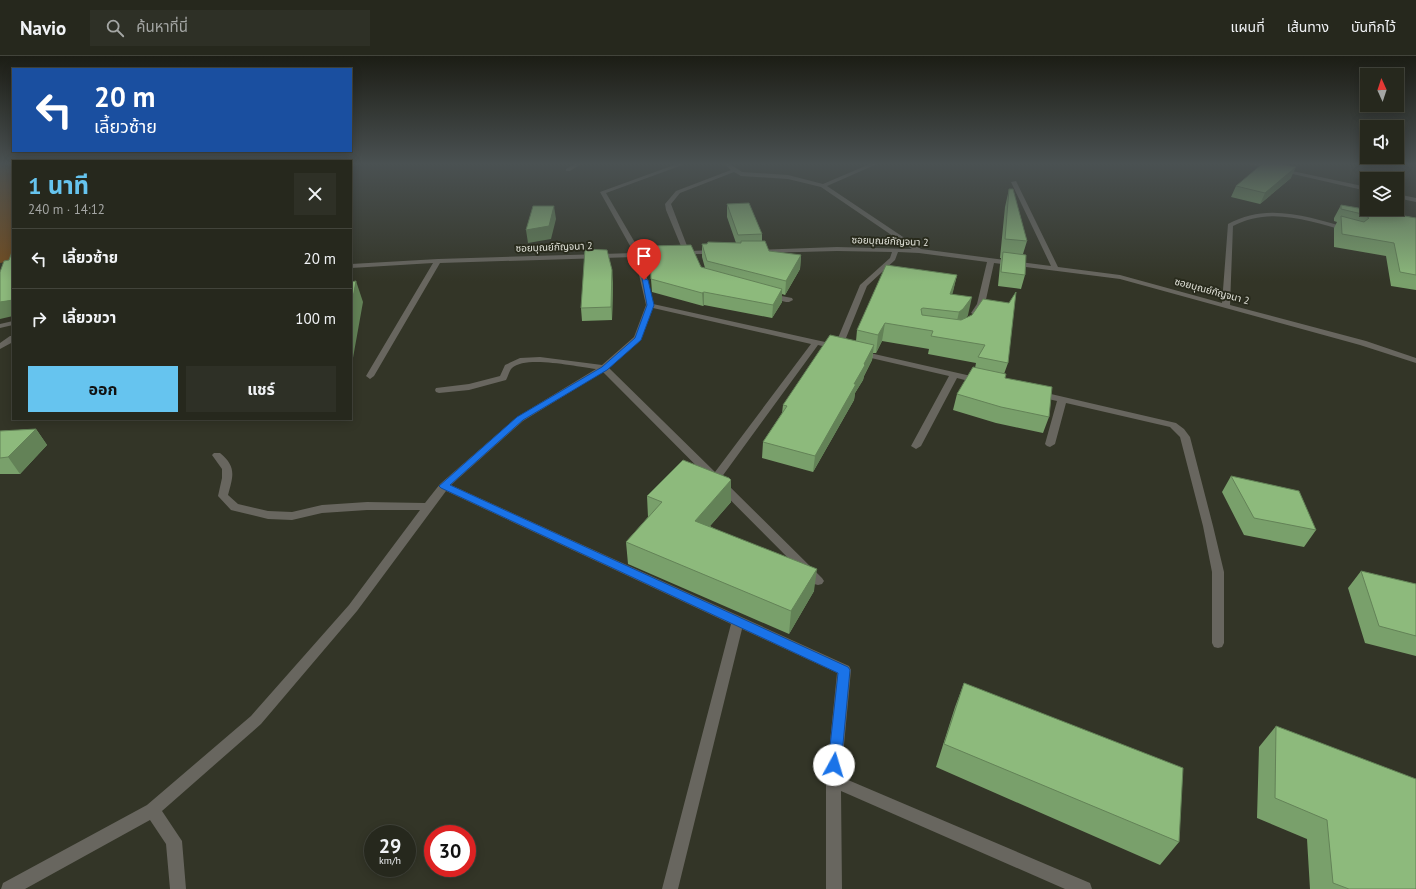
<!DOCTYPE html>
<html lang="th">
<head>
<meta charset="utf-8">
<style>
  :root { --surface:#26281d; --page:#2e3026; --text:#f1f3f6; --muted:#a4a6a4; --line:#42443b; --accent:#66c4ef }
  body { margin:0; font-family:"PT Sans","Noto Sans Thai",sans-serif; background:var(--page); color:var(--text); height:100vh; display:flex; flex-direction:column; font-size:15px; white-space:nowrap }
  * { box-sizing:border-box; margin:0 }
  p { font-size:13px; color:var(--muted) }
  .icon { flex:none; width:22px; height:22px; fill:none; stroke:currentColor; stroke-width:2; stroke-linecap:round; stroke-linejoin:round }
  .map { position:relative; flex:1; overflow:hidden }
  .drawer { position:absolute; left:12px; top:104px; width:340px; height:260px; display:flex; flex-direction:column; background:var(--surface); border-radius:0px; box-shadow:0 2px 10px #0003,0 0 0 1px var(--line) }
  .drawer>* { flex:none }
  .top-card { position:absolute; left:12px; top:12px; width:340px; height:84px; border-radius:0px; box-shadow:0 2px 10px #0003,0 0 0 1px var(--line); background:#1a4fa0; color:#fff; overflow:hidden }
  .needle { width:26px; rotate:357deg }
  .controls { position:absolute; left:1360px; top:12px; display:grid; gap:8px }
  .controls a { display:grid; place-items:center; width:44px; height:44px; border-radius:0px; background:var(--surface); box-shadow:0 2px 10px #0003,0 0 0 1px var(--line); font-size:20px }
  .speed { position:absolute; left:364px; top:769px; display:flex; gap:8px; font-size:20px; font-weight:700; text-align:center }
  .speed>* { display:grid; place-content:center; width:52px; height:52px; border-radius:50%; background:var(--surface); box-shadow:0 2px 10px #0003,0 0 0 1px var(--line); line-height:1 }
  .speed small { font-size:10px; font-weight:400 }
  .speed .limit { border:6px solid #d22; background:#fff; color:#111 }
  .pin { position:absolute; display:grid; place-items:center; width:34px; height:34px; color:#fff; margin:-41px -17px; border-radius:50% 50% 50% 0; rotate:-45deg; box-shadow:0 0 4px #0007 }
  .pin .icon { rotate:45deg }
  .me { position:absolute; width:44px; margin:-22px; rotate:6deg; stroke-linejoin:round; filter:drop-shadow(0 0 3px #0008) }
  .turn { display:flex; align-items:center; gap:14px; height:84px; padding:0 16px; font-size:18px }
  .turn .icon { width:52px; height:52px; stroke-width:2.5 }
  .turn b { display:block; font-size:28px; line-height:34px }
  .round { display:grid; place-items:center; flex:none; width:42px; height:42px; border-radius:0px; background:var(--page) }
  .overview { display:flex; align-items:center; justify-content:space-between; height:68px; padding:0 16px }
  h1 { font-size:24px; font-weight:700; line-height:30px; color:var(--accent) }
  .action { display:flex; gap:8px; margin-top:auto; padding:8px 16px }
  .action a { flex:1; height:46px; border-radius:0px; background:var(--accent); color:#111; font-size:16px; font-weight:700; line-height:46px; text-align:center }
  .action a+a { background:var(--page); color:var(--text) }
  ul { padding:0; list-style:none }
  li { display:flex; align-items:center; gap:12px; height:60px; padding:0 16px; border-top:1px solid var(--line) }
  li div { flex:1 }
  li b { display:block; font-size:15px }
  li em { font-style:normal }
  header { display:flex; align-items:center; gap:24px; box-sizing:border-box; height:56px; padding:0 20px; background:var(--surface); border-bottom:1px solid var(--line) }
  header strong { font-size:19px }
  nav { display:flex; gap:22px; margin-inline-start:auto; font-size:14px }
  .search { width:280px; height:36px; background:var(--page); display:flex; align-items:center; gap:10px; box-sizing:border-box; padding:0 14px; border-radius:0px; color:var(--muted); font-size:15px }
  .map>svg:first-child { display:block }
  .green { fill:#734c1e }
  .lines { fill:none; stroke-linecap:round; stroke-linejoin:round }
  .lane { fill:#68665f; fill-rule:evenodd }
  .street { fill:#68665f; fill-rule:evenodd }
  .wall { fill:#79a06b }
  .shaded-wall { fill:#638257 }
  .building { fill:#8dba7c; stroke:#638257 }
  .route { fill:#1a73e8; stroke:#114b97 }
  .labels { text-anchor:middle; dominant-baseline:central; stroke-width:4; stroke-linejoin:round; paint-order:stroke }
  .far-street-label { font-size:10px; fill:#e3e4db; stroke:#292b1d }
</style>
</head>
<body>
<header>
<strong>Navio</strong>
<div class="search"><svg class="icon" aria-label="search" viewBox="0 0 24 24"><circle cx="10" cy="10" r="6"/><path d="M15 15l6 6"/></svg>ค้นหาที่นี่</div>
<nav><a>แผนที่</a><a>เส้นทาง</a><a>บันทึกไว้</a></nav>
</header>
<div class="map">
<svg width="1416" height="833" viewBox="0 0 1416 833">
  <rect width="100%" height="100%" fill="#333527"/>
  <path class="green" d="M 0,108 L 13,108 L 13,205 L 0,207 Z"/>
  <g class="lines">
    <path class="lane" d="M 575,108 L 581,108 L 570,115 L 566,115 L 566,113 Z
      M 10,280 L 13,280 L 13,286 L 0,293 L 0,287 Z"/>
    <path class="street" d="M 677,108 L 685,108 L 606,137 L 641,197 L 663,196 L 666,198 L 663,200 L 642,201 L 653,248 L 816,284 L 839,289 L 840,291 L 836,293 L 818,289 L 721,422 L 822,522 L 824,525 L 822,528 L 818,529 L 814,528 L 603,316 L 523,365 L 451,429 L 849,610 L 851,614 L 841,721 L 1090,827 L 1092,833 L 1065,833 L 841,735 L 842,833 L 826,833 L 826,725 L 837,617 L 742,573 L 678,833 L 662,833 L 731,568 L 446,435 L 357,555 L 261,668 L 162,755 L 182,785 L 186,833 L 170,833 L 166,788 L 150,764 L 25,833 L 1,833 L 3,827 L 147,749 L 251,660 L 349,549 L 420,454 L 367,454 L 322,457 L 292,464 L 268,463 L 235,455 L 231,454 L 218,440 L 222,422 L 222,413 L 212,399 L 214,397 L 220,397 C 237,411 233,420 228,439 L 238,448 L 268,455 L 292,456 L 322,449 L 367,446 L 425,447 L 440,428 L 517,361 L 596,313 C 577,311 526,299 512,312 C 509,315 508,321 506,324 L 469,334 L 439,337 L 436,336 L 435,334 L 436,332 L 469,328 L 500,320 L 505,309 L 520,302 L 540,301 L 602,309 L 634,281 L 646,249 L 635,201 L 440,207 L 374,320 L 370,323 L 366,320 L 433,207 L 351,212 L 351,208 L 438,203 L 634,197 L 600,136 ZM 653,252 L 811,288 L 715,416 L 609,312 L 641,284 Z
      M 724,108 L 730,108 L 742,116 L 788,119 L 823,128 L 870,108 L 877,108 L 827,130 L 921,193 L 1051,210 L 1011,126 L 1016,125 L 1058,211 L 1120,219 L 1222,247 L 1228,168 C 1268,146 1308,161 1349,172 L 1349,174 L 1347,175 C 1309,165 1270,150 1233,170 L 1230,249 L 1366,285 L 1416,302 L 1416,307 L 1360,289 L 1120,223 L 994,207 L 985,248 L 978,259 L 975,259 L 971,257 L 977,248 L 987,206 L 919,197 L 898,196 L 895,204 L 867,230 L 846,282 L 845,284 L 839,284 L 838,282 L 860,229 L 890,202 L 892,196 L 837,195 L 759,197 L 757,196 L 757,194 L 837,191 L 912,193 L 821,131 L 788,123 L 741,120 L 734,116 L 680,137 L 671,148 L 689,195 L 715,194 L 718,196 L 715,198 L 679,198 L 679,196 L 683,195 L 666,154 L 665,148 L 676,135 L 731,114 Z
      M 1249,108 L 1260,108 L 1367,131 L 1367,135 Z
      M 1397,138 L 1416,142 L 1416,146 L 1397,142 Z
      M 766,237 L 792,242 L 793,244 L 789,246 L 786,246 L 766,241 Z
      M 13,265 L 13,269 L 0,272 L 0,268 Z
      M 858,295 L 861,295 L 980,322 L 984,325 L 980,328 L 957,322 L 921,390 L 916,393 L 911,390 L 949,320 L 858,299 Z
      M 1038,335 L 1176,367 L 1184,373 L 1190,381 L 1213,470 L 1224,516 L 1224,587 L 1222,591 L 1218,592 L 1214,591 L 1212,587 L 1212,516 L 1203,470 L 1180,381 L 1170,371 L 1066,347 L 1055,388 L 1050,391 L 1047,390 L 1045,388 L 1057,345 L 1035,340 L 1034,338 L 1035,336 Z"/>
  </g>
  <path class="wall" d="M 1291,122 L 1260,148 L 1231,141 L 1236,130 Z
    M 1009,133 L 1027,185 L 1023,198 L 1025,219 L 1021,233 L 998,230 L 1000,209 L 1001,202 L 1000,202 L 1005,151 Z
    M 727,148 L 762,178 L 762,185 L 769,195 L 801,199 L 800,213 L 785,239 L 782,238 L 782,246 L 772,262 L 704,249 L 703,250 L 652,236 L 651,223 L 701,211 L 705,212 L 702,201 L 702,188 L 736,187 L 727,161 Z
    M 1341,149 L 1416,162 L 1416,234 L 1391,230 L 1386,200 L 1334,191 L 1334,172 L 1337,166 L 1334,165 L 1334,162 Z
    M 957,219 L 952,238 L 968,259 L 965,262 L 1008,307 L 1004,318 L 1005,322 L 1049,361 L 1043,377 L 996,367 L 953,354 L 957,338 L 975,312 L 976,307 L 928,298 L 929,293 L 882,285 L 876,297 L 873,297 L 872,304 L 864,320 L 863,324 L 855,337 L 854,344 L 813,416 L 762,402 L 763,386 L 782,357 L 783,349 L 856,285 L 857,274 Z
    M 613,226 L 612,264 L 582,265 L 581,252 Z
    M 36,373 L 47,389 L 20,418 L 0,418 L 0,375 Z
    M 1231,420 L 1316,474 L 1304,491 L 1244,479 L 1222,436 Z
    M 731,424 L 731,446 L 710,470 L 814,535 L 789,578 L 628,508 L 626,486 L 648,461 L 647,440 Z
    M 1361,515 L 1416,528 L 1416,600 L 1365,587 L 1348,532 Z
    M 964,627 L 1179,786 L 1160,809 L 936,711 L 955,651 Z
    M 1276,670 L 1416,833 L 1310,833 L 1307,783 L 1257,762 L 1259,691 Z"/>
  <path class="shaded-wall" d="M 1296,111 L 1291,122 L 1260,148 L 1265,137 Z
    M 554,150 L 556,163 L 551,183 L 528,187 L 526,174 Z
    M 801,199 L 800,213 L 785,239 L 786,225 Z
    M 612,214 L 613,226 L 612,264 L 611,251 Z
    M 957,219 L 953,236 L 946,255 L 950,238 Z
    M 356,225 L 363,246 L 351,313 L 351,253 Z
    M 782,233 L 782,246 L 772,262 L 773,249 Z
    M 704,236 L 704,249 L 703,250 L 702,237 Z
    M 972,241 L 968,259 L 959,271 L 955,273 L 959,256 Z
    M 13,244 L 13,260 L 0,263 L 0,246 Z
    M 885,267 L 882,285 L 876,297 L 878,279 Z
    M 874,289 L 872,304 L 864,320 L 863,324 L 855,337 L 854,344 L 813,416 L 815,400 Z
    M 36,373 L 47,389 L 20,418 L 8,401 Z
    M 731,424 L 731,446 L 695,487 L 695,465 Z
    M 817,513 L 814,535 L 789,578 L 791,555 Z"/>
  <path class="building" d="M 1262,108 L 1281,108 L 1296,111 L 1265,137 L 1236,130 Z
    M 1009,133 L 1013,133 L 1027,185 L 1005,183 Z
    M 749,147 L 762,178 L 738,179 L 727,148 Z
    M 1341,149 L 1416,162 L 1416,219 L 1400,216 L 1394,187 L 1342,178 L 1341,160 L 1364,166 L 1369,162 L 1362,158 L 1341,153 Z
    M 533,150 L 554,150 L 549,170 L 526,174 Z
    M 741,185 L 765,185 L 769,195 L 801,199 L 786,225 L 707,205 L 702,188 L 707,188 L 708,186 L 741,187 Z
    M 691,189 L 701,211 L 782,233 L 773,249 L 704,236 L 702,237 L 651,223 L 650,190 Z
    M 13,193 L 13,244 L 0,246 L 0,216 L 4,205 L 9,204 Z
    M 585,193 L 607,194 L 612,214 L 611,251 L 581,252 Z
    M 1003,196 L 1026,199 L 1025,219 L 1001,216 Z
    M 886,209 L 957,219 L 950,238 L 972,241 L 963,253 L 959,256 L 923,252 L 921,253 L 922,259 L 961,264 L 972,259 L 983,243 L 1009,247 L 1016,236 L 1008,307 L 978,301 L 985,289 L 931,280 L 933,275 L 885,267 L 878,279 L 857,274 Z
    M 356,225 L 351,253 L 351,226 Z
    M 830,279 L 874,289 L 864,308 L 865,309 L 854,328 L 856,328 L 815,400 L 763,386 L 787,350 L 783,349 Z
    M 973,311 L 1006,318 L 1005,322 L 1052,331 L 1049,361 L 1001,351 L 957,338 Z
    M 36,373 L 8,401 L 0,402 L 0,375 Z
    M 683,404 L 729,422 L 731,424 L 695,465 L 817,513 L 791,555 L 626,486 L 662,446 L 647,440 Z
    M 1231,420 L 1299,435 L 1316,474 L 1254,462 Z
    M 1361,515 L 1416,528 L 1416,580 L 1379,570 Z
    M 964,627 L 1183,712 L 1179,786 L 944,688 Z
    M 1276,670 L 1416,723 L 1416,833 L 1349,833 L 1333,827 L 1327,764 L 1275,742 Z"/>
  <linearGradient id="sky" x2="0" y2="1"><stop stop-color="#1c1d15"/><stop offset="0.48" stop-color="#4a5152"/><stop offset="1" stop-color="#4a5152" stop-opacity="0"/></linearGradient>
  <rect width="1416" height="225" fill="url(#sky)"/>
  <path class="route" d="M 642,222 L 648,224 L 654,249 L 641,284 L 607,314 L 523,364 L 450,429 L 848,611 L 850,614 L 841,709 L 839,714 L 834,715 L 830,714 L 828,709 L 838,617 L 441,432 L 439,430 L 517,361 L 602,311 L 635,282 L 647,249 Z"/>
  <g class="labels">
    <g class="far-street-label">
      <text transform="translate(890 185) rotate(2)">ซอยบุณย์กัญจนา 2</text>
      <text transform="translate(554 191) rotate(-2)">ซอยบุณย์กัญจนา 2</text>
      <text transform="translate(1212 235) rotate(15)">ซอยบุณย์กัญจนา 2</text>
    </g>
  </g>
</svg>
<div class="controls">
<a><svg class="needle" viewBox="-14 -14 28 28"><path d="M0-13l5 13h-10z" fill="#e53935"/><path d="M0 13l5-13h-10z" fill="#a4a6a4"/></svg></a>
<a><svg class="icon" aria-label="sound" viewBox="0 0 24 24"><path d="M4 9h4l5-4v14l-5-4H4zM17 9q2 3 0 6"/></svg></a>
<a><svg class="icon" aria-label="layers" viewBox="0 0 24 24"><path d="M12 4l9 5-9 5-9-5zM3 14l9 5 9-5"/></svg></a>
</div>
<div class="speed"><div>29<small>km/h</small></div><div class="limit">30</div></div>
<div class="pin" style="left:644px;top:224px;background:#d93025"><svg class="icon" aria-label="arrive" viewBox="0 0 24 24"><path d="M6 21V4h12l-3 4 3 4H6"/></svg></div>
<svg class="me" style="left:834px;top:709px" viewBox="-20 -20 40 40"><circle r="19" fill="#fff"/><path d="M0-13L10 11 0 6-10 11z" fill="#1a73e8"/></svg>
<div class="top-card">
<div class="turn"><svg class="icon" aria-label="left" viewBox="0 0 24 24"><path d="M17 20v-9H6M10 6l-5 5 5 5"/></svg><div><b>20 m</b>เลี้ยวซ้าย</div></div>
</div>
<section class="drawer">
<div class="overview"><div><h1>1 นาที</h1><p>240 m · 14:12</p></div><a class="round"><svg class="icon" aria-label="close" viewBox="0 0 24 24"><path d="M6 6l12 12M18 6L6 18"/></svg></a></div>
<ul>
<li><svg class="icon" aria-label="left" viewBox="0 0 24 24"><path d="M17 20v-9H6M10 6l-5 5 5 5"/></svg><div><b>เลี้ยวซ้าย</b></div><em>20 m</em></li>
<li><svg class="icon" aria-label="right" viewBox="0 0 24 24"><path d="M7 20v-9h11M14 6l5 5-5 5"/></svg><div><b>เลี้ยวขวา</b></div><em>100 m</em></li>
</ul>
<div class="action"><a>ออก</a><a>แชร์</a></div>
</section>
</div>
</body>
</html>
